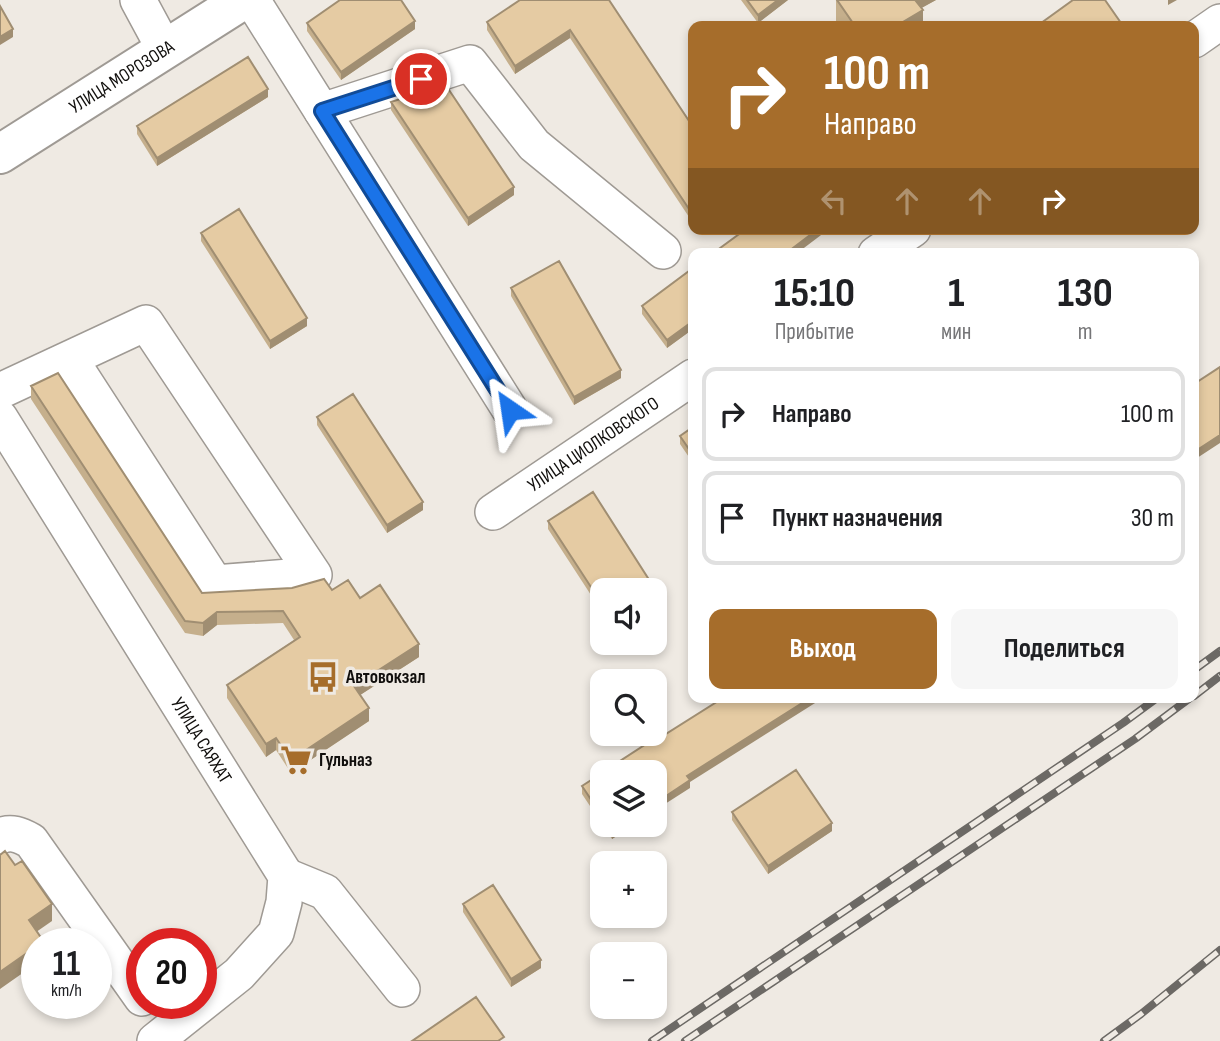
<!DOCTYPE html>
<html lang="ru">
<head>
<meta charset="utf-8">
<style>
  :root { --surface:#fff; --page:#f6f6f6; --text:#202124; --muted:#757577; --line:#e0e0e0; --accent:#a66d2b }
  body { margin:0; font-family:"Sofia Sans Condensed",sans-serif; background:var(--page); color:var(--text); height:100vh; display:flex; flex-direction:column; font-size:26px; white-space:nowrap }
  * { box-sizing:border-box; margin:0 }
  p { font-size:23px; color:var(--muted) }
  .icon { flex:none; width:38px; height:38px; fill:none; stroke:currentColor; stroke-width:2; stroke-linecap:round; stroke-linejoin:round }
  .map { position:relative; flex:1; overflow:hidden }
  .details { position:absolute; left:688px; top:248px; width:511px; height:455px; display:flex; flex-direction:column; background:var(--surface); border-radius:14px; box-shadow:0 4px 10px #0003 }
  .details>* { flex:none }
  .hud { position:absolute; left:688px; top:21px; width:511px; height:214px; border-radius:14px; box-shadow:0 4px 10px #0003; background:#a66d2b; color:#fff; overflow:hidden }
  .tools { position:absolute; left:590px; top:578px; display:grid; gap:14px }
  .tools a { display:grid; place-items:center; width:77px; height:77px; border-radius:14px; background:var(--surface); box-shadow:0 4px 10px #0003; font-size:35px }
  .speed { position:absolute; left:21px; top:928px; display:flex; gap:14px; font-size:35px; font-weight:700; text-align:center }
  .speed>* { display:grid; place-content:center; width:91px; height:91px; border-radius:50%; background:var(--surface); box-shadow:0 4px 10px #0003; line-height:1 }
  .speed small { font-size:18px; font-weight:400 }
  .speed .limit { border:10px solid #d22; background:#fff; color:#111 }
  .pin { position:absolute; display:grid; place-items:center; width:60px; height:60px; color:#fff; margin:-30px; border:4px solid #fff; border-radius:50%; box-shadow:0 2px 7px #0007 }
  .me { position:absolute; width:77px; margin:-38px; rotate:328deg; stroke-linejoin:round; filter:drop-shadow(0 0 5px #0008) }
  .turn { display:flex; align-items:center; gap:24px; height:147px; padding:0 21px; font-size:32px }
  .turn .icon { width:91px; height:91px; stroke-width:2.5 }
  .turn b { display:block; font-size:49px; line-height:60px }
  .lanes { display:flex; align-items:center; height:66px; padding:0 21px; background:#0003; justify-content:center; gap:35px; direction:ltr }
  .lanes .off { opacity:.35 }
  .eta { display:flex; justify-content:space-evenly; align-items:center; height:119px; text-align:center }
  .eta b { font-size:42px; font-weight:700; line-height:49px }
  .action { display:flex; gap:14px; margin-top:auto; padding:14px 21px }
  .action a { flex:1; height:80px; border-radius:14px; background:var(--accent); color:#fff; font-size:28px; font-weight:700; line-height:80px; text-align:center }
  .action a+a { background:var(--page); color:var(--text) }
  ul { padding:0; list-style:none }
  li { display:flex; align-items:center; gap:21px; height:94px; margin:0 14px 10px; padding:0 7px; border:4px solid var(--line); border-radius:14px }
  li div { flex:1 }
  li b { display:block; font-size:26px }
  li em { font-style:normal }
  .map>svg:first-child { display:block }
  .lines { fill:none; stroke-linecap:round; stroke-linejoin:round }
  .minor-casing { stroke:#9f9a94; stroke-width:38 }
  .major-casing { stroke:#9f9a94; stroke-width:42 }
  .minor { stroke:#fff; stroke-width:35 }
  .major { stroke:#fff; stroke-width:38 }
  .rail-casing { stroke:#6c6965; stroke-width:8 }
  .rail { stroke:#efeae3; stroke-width:5; stroke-dasharray:16; stroke-linecap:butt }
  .wall { fill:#c5af8c }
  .shaded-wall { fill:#a08e72 }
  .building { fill:#e5cba3; stroke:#a08e72; stroke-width:2 }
  .route-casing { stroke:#114b97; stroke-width:18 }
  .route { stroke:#1a73e8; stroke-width:12 }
  .labels { text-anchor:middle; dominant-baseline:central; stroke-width:7; stroke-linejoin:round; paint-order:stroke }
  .street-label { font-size:19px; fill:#110f0d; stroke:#efeae3 }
  .poi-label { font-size:19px; font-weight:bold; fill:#110f0d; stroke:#efeae3; text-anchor:start }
</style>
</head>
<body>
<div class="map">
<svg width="1220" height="1041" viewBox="0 0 1220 1041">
  <rect width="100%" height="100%" fill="#efeae3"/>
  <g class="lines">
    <defs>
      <g id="minor">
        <path d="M 138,0 L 165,50"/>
        <path d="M 252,0 L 510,410"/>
        <path d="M 1194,40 L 1220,22"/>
        <path d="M 322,111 L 470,63 L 534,145 L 663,251"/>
        <path d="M 876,254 L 913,229"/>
        <path d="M 0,391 L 146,323 L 314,575 L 215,583 L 70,359"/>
        <path id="s1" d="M 0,418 L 286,876 L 284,902 L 276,933 L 239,974 L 155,1041"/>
        <path id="s2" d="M 493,512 L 693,377"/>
        <path d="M 0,836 C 11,831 20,835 31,841 L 142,998"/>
        <path d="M 286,876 L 325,892 L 402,989"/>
      </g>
      <g id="major">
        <path id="s3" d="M 0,154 L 243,0"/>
      </g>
    </defs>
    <use href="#minor" class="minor-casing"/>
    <use href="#major" class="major-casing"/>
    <use href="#minor" class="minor"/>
    <use href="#major" class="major"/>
    <defs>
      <path id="rail" d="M 1194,670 L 1220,651
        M 1194,696 L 1220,676
        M 652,1041 L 1123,723 L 1157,698
        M 685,1041 L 1135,739 L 1190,698
        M 1104,1041 L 1141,1014 L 1220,950"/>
    </defs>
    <use href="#rail" class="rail-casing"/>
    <use href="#rail" class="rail"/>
  </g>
  <path class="wall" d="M 609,0 L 693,127 L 693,223 L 570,38 L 515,74 L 487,30 L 487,22 Z
    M 741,0 L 788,0 L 758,23 Z
    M 836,0 L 936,0 L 921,8 L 923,26 L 839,26 L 836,22 Z
    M 307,23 L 415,29 L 341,80 L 307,31 Z
    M 268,97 L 157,166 L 137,134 L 137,126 Z
    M 391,102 L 514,195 L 468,226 L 391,110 Z
    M 201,233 L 307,326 L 270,349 L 201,241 Z
    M 693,268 L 693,329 L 667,348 L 642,314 L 642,306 Z
    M 511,288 L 621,378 L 574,405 L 511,296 Z
    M 31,386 L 202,593 L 332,590 L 360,598 L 419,657 L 360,695 L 369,721 L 291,773 L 276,750 L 266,757 L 227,698 L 227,685 L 294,640 L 283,623 L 217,625 L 203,636 L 185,633 L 31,399 Z
    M 317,417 L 423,510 L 387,533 L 317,425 Z
    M 693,427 L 693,463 L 680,444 L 680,436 Z
    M 593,492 L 662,600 L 662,607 L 654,613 L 654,590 L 602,590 L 602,612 L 548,529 L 548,521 Z
    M 602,773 L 602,824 L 582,794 L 582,786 Z
    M 732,812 L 832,831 L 768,874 L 732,820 Z
    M 602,824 L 635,824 L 612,839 Z
    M 463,904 L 541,968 L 511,987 L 463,912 Z"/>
  <path class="shaded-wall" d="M 778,0 L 788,0 L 758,23 L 758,15 Z
    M 909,0 L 936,0 L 909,15 Z
    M 1168,0 L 1177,0 L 1168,5 Z
    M 923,10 L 923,26 L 896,26 Z
    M 415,21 L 415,29 L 341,80 L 341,72 Z
    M 13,29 L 13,37 L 0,45 L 0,37 Z
    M 570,30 L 570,38 L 515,74 L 515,66 Z
    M 268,89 L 268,97 L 157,166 L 157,158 Z
    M 514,187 L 514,195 L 468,226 L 468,218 Z
    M 818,229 L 829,229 L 796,254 L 785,254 Z
    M 307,318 L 307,326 L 270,349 L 270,341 Z
    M 693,321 L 693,329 L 667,348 L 667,340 Z
    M 621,370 L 621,378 L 574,405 L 574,397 Z
    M 1220,435 L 1220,443 L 1194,460 L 1194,452 Z
    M 423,502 L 423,510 L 387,533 L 387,525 Z
    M 662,600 L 662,607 L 654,613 L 654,605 Z
    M 217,612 L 217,625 L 203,636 L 203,623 Z
    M 419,644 L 419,657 L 354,699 L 354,686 Z
    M 810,698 L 823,698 L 690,782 L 690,788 L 654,811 L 654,804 L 687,776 Z
    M 369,708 L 369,721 L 291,773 L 291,760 Z
    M 276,738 L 276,750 L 266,757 L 266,744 Z
    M 832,823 L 832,831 L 768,874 L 768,866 Z
    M 623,824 L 635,824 L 612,839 L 612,831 Z
    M 52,904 L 52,921 L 29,937 L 29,920 Z
    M 37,946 L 37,963 L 0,989 L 0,972 Z
    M 541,960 L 541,968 L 511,987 L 511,979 Z"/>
  <path class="building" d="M 340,0 L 401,0 L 415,21 L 341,72 L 307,23 Z
    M 520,0 L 609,0 L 693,127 L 693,215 L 570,30 L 515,66 L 487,22 Z
    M 747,0 L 778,0 L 758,15 Z
    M 837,0 L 915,0 L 923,10 L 896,26 L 855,26 Z
    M 1073,0 L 1105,0 L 1121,23 L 1117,26 L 1037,26 Z
    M 0,6 L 13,29 L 0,37 Z
    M 248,57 L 268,89 L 157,158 L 137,126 Z
    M 445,84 L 514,187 L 468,218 L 391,102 Z
    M 239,209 L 307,318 L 270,341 L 201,233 Z
    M 746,229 L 818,229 L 785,254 L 712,254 Z
    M 559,261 L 621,370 L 574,397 L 511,288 Z
    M 693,268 L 693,321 L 667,340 L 642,306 Z
    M 1220,367 L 1220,435 L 1194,452 L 1194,384 Z
    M 58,373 L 202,593 L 292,588 L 324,579 L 332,590 L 348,580 L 360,598 L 380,585 L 419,644 L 354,686 L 369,708 L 291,760 L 276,738 L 266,744 L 227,685 L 300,637 L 283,611 L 217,612 L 203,623 L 185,621 L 31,386 Z
    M 353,394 L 423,502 L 387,525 L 317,417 Z
    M 693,427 L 693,455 L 680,436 Z
    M 593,492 L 662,600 L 654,605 L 654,590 L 602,590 L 602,604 L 548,521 Z
    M 723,698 L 810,698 L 687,776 L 690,780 L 654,804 L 654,772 L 603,772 L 660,735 L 661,737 Z
    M 796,770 L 832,823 L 768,866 L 732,812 Z
    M 602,773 L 602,816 L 582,786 Z
    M 608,824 L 623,824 L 612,831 Z
    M 5,851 L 15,865 L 22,861 L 52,904 L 29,920 L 44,942 L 41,943 L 37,943 L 37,946 L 0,972 L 0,855 Z
    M 493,885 L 541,960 L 511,979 L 463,904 Z
    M 476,997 L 504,1037 L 498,1041 L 412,1041 Z"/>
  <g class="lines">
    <defs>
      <path id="route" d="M 421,79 L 322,111 L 510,410"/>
    </defs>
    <use href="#route" class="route-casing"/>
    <use href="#route" class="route"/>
  </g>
  <defs>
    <symbol id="bus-bare" viewBox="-9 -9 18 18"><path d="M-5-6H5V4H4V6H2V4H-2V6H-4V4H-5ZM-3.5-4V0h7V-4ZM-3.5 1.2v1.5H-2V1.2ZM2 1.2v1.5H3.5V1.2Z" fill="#a66d2b" stroke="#efeae3" stroke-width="2.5" paint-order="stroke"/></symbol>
    <symbol id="supermarket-bare" viewBox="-9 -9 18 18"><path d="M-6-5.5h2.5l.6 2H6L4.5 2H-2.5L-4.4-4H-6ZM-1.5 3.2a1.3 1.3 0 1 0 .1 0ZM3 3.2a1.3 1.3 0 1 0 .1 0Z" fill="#a66d2b" stroke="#efeae3" stroke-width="2.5" paint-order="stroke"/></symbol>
  </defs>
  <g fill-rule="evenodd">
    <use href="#bus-bare" x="301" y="655" width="44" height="44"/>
    <use href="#supermarket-bare" x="274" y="738" width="44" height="44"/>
  </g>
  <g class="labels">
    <g class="street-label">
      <text stroke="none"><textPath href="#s3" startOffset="144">УЛИЦА МОРОЗОВА</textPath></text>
      <text stroke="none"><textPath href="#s2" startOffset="121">УЛИЦА ЦИОЛКОВСКОГО</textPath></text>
      <text stroke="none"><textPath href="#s1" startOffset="380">УЛИЦА САЯХАТ</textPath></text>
    </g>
    <g class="poi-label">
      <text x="346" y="677">Автовокзал</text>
      <text x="319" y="760">Гульназ</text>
    </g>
  </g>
</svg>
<div class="tools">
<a><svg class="icon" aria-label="sound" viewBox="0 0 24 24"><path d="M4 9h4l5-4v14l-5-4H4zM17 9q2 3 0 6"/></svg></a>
<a><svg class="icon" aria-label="search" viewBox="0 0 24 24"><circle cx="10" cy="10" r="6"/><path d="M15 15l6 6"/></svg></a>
<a><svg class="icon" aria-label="layers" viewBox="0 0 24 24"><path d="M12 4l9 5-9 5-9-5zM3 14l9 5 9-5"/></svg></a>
<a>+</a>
<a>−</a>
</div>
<div class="speed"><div>11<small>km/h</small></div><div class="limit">20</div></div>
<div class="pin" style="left:421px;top:79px;background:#d93025"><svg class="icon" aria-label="arrive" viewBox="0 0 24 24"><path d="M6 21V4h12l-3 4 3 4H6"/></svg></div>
<svg class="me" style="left:510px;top:410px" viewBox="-20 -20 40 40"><path d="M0-17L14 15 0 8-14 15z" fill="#1a73e8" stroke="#fff" stroke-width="4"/></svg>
<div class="hud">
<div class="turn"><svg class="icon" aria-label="right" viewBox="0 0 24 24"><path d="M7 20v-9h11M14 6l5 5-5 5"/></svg><div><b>100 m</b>Направо</div></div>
<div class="lanes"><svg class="icon off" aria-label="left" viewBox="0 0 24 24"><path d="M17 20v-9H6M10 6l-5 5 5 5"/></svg><svg class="icon off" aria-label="ahead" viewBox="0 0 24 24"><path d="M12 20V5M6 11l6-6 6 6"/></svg><svg class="icon off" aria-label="ahead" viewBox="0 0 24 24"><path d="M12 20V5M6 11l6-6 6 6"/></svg><svg class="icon" aria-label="right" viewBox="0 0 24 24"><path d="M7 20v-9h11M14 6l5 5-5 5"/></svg></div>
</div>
<section class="details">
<div class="eta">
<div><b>15:10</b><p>Прибытие</p></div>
<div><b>1</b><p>мин</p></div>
<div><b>130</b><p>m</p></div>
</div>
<ul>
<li><svg class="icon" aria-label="right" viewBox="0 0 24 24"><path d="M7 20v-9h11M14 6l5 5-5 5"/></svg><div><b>Направо</b></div><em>100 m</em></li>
<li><svg class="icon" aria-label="arrive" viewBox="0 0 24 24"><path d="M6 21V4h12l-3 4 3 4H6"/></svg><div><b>Пункт назначения</b></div><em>30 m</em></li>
</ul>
<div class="action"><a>Выход</a><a>Поделиться</a></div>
</section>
</div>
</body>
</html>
